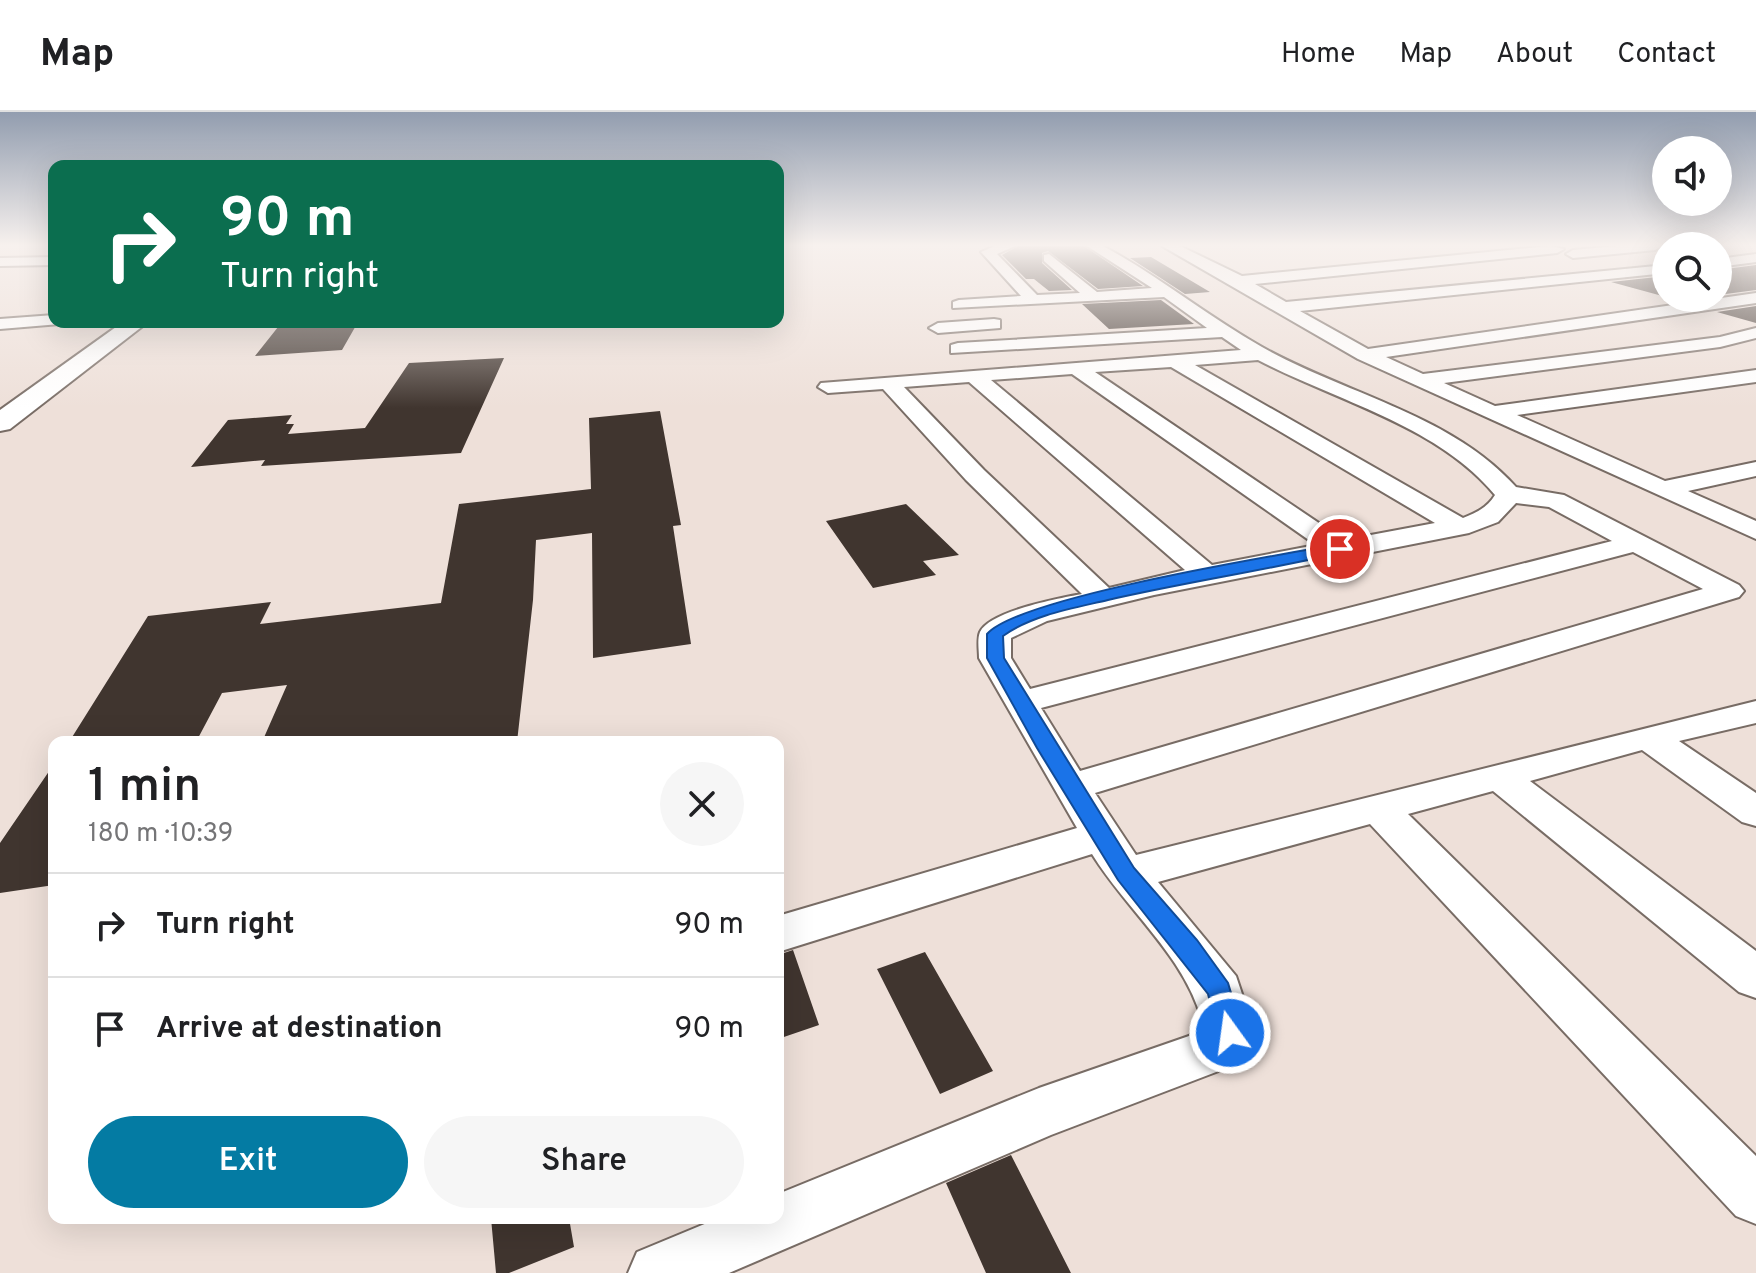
<!DOCTYPE html>
<html lang="en">
<head>
<meta charset="utf-8">
<style>
  :root { --surface:#fff; --page:#f6f6f6; --text:#202124; --muted:#757577; --line:#e0e0e0; --accent:#047ba3 }
  body { margin:0; font-family:Overpass,sans-serif; background:var(--page); color:var(--text); height:100vh; display:flex; flex-direction:column; font-size:30px; white-space:nowrap }
  * { box-sizing:border-box; margin:0 }
  p { font-size:26px; color:var(--muted) }
  .icon { flex:none; width:44px; height:44px; fill:none; stroke:currentColor; stroke-width:2; stroke-linecap:round; stroke-linejoin:round }
  .map { position:relative; flex:1; overflow:hidden }
  .sheet { position:absolute; left:48px; top:624px; width:736px; height:488px; display:flex; flex-direction:column; background:var(--surface); border-radius:16px; box-shadow:0 8px 32px #0002 }
  .sheet>* { flex:none }
  .guide { position:absolute; left:48px; top:48px; width:736px; height:168px; border-radius:16px; box-shadow:0 8px 32px #0002; background:#0b6e4f; color:#fff; overflow:hidden }
  .tools { position:absolute; left:1652px; top:24px; display:grid; gap:16px }
  .tools a { display:grid; place-items:center; width:80px; height:80px; border-radius:50%; background:var(--surface); box-shadow:0 8px 32px #0002; font-size:40px }
  .pin { position:absolute; display:grid; place-items:center; width:68px; height:68px; color:#fff; margin:-34px; border:4px solid #fff; border-radius:50%; box-shadow:0 2px 8px #0007 }
  .me { position:absolute; width:88px; margin:-44px; rotate:346deg; stroke-linejoin:round; filter:drop-shadow(0 0 6px #0008) }
  .turn { display:flex; align-items:center; gap:28px; height:168px; padding:0 40px; font-size:36px }
  .turn .icon { width:104px; height:104px; stroke-width:2.5 }
  .turn b { display:block; font-size:56px; line-height:68px }
  .round { display:grid; place-items:center; flex:none; width:84px; height:84px; border-radius:42px; background:var(--page) }
  .head { display:flex; align-items:center; justify-content:space-between; height:136px; padding:0 40px }
  h1 { font-size:48px; font-weight:600; line-height:60px }
  .button { display:flex; gap:16px; margin-top:auto; padding:16px 40px }
  .button a { flex:1; height:92px; border-radius:48px; background:var(--accent); color:#fff; font-size:32px; font-weight:600; line-height:92px; text-align:center }
  .button a+a { background:var(--page); color:var(--text) }
  ul { padding:0; list-style:none }
  li { display:flex; align-items:center; gap:24px; height:104px; padding:0 40px; border-top:2px solid var(--line) }
  li div { flex:1 }
  li b { display:block; font-size:30px }
  li em { font-style:normal }
  header { display:flex; align-items:center; gap:48px; box-sizing:border-box; height:112px; padding:0 40px; background:var(--surface); border-bottom:2px solid var(--line) }
  header strong { font-size:38px }
  nav { display:flex; gap:44px; margin-inline-start:auto; font-size:28px }
  .map>svg:first-child { display:block }
  .building { fill:#40352f }
  .lines { fill:none; stroke-linecap:round; stroke-linejoin:round }
  .minor-casing { stroke:#786c65; stroke-width:4 }
  .tertiary-casing { stroke:#786c65; stroke-width:4 }
  .minor { fill:#fff; fill-rule:evenodd }
  .tertiary { fill:#fff; fill-rule:evenodd }
  .route { fill:#1a73e8; stroke:#114b97; stroke-width:2 }
</style>
</head>
<body>
<header>
<strong>Map</strong>
<nav><a>Home</a><a>Map</a><a>About</a><a>Contact</a></nav>
</header>
<div class="map">
<svg width="1756" height="1161" viewBox="0 0 1756 1161">
  <rect width="100%" height="100%" fill="#eee0d9"/>
  <path class="building" d="M 1018,134 L 1084,134 L 1143,174 L 1098,177 L 1048,139 L 1042,141 L 1042,151 L 1072,178 L 1049,179 L 1034,167 L 1026,167 L 1002,143 Z
    M 1151,145 L 1210,180 L 1185,182 L 1130,146 Z
    M 1756,153 L 1756,178 L 1718,183 L 1718,158 Z
    M 1666,164 L 1666,185 L 1611,170 Z
    M 1161,188 L 1194,212 L 1109,217 L 1082,192 Z
    M 1756,194 L 1756,211 L 1717,200 Z
    M 282,210 L 358,210 L 342,238 L 255,244 Z
    M 504,246 L 461,341 L 261,354 L 265,348 L 191,355 L 228,308 L 292,303 L 286,312 L 294,312 L 288,322 L 365,316 L 409,251 Z
    M 660,299 L 681,413 L 673,414 L 691,532 L 593,546 L 592,421 L 536,428 L 533,488 L 517,630 L 262,630 L 287,573 L 222,581 L 196,630 L 69,630 L 148,504 L 271,490 L 260,512 L 441,491 L 459,392 L 591,377 L 589,306 Z
    M 906,392 L 959,443 L 923,449 L 936,463 L 873,476 L 826,409 Z
    M 54,652 L 54,773 L 0,781 L 0,731 Z
    M 793,838 L 819,913 L 778,927 L 778,843 Z
    M 925,840 L 993,959 L 940,982 L 877,857 Z
    M 1011,1043 L 1071,1161 L 986,1161 L 946,1071 Z
    M 491,1106 L 569,1106 L 574,1135 L 509,1161 L 496,1161 Z"/>
  <g class="lines">
    <defs>
      <path id="minor" d="M 995,134 L 1015,134 L 997,142 L 1037,183 L 1080,181 L 1044,149 L 1044,143 L 1049,142 L 1097,180 L 1152,176 L 1087,134 L 1103,134 C 1159,164 1207,204 1262,235 C 1345,282 1451,302 1516,375 L 1564,383 L 1739,473 L 1744,479 L 1739,485 L 1095,681 L 1136,743 L 1756,589 L 1756,611 L 1679,629 L 1756,681 L 1756,714 L 1742,710 L 1642,638 L 1530,669 L 1756,839 L 1756,886 L 1739,880 L 1493,679 L 1408,702 L 1756,1044 L 1756,1112 L 1736,1104 L 1370,712 L 1158,770 L 1236,864 L 1255,921 L 1247,937 L 1224,957 L 1051,1023 L 729,1161 L 628,1161 L 637,1140 L 719,1106 L 778,1106 L 778,1082 L 1039,976 L 1189,924 L 1203,913 C 1188,847 1127,799 1092,742 L 778,840 L 778,804 L 1077,716 L 979,546 C 979,538 977,527 980,520 C 990,499 1060,486 1082,482 L 966,368 L 883,277 L 828,281 L 818,275 L 821,271 L 1241,238 L 1222,225 L 951,241 L 951,233 L 958,231 L 1207,216 L 1164,185 L 953,196 L 953,190 L 959,188 L 1021,184 L 981,140 ZM 1258,248 C 1336,289 1437,313 1495,383 C 1488,395 1476,401 1463,406 L 1195,253 ZM 1171,255 L 1435,411 L 1344,428 L 1095,260 ZM 1072,262 L 1316,433 L 1212,453 L 991,268 ZM 969,270 L 1185,458 L 1109,476 L 984,358 L 904,275 ZM 1516,391 L 1549,395 L 1612,429 L 1030,577 L 1011,546 L 1011,526 L 1047,509 L 1154,483 L 1469,421 L 1498,410 ZM 1633,440 L 1703,477 L 1080,659 L 1041,596 Z
        M 1162,134 L 1180,134 L 1242,164 L 1550,134 L 1564,137 L 1557,141 L 1255,172 L 1286,190 L 1666,153 L 1666,161 L 1300,199 L 1368,237 L 1756,181 L 1756,191 L 1386,245 L 1423,262 L 1720,225 L 1756,216 L 1756,226 L 1720,235 L 1444,271 L 1495,294 L 1756,258 L 1756,270 L 1517,303 L 1665,369 L 1756,350 L 1756,364 L 1688,379 L 1756,409 L 1756,427 L 1358,247 Z
        M 1617,134 L 1662,134 L 1655,138 L 1573,146 L 1566,142 L 1573,138 Z
        M 1756,142 L 1756,150 L 1718,155 L 1718,147 Z
        M 54,145 L 54,153 L 0,154 L 0,146 Z
        M 54,203 L 54,210 L 60,212 L 0,217 L 0,207 Z
        M 994,207 L 1000,208 L 1000,216 L 938,221 L 929,216 L 938,211 Z"/>
      <path id="tertiary" d="M 123,210 L 148,210 L 10,317 L 0,319 L 0,298 Z"/>
    </defs>
    <use href="#minor" class="minor-casing"/>
    <use href="#tertiary" class="tertiary-casing"/>
    <use href="#minor" class="minor"/>
    <use href="#tertiary" class="tertiary"/>
  </g>
  <linearGradient id="sky" x2="0" y2="1"><stop stop-color="#929daf"/><stop offset="0.45" stop-color="#f7f1ee"/><stop offset="1" stop-color="#f7f1ee" stop-opacity="0"/></linearGradient>
  <rect width="1756" height="296" fill="url(#sky)"/>
  <path class="route" d="M 1340,432 L 1345,433 L 1345,440 C 1267,458 1187,470 1108,488 C 1074,496 1032,503 1003,524 L 1004,546 L 1134,756 L 1197,828 L 1228,871 L 1243,921 L 1239,929 L 1230,933 L 1220,929 L 1208,882 L 1118,768 L 1037,636 L 987,546 L 987,522 C 1019,485 1279,443 1340,432 Z"/>
</svg>
<div class="tools">
<a><svg class="icon" aria-label="sound" viewBox="0 0 24 24"><path d="M4 9h4l5-4v14l-5-4H4zM17 9q2 3 0 6"/></svg></a>
<a><svg class="icon" aria-label="search" viewBox="0 0 24 24"><circle cx="10" cy="10" r="6"/><path d="M15 15l6 6"/></svg></a>
</div>
<div class="pin" style="left:1340px;top:437px;background:#d93025"><svg class="icon" aria-label="arrive" viewBox="0 0 24 24"><path d="M6 21V4h12l-3 4 3 4H6"/></svg></div>
<svg class="me" style="left:1230px;top:921px" viewBox="-20 -20 40 40"><circle r="17" fill="#1a73e8" stroke="#fff" stroke-width="3"/><path d="M0-11L8 9 0 5-8 9z" fill="#fff"/></svg>
<div class="guide">
<div class="turn"><svg class="icon" aria-label="right" viewBox="0 0 24 24"><path d="M7 20v-9h11M14 6l5 5-5 5"/></svg><div><b>90 m</b>Turn right</div></div>
</div>
<section class="sheet">
<div class="head"><div><h1>1 min</h1><p>180 m · 10:39</p></div><a class="round"><svg class="icon" aria-label="close" viewBox="0 0 24 24"><path d="M6 6l12 12M18 6L6 18"/></svg></a></div>
<ul>
<li><svg class="icon" aria-label="right" viewBox="0 0 24 24"><path d="M7 20v-9h11M14 6l5 5-5 5"/></svg><div><b>Turn right</b></div><em>90 m</em></li>
<li><svg class="icon" aria-label="arrive" viewBox="0 0 24 24"><path d="M6 21V4h12l-3 4 3 4H6"/></svg><div><b>Arrive at destination</b></div><em>90 m</em></li>
</ul>
<div class="button"><a>Exit</a><a>Share</a></div>
</section>
</div>
</body>
</html>
